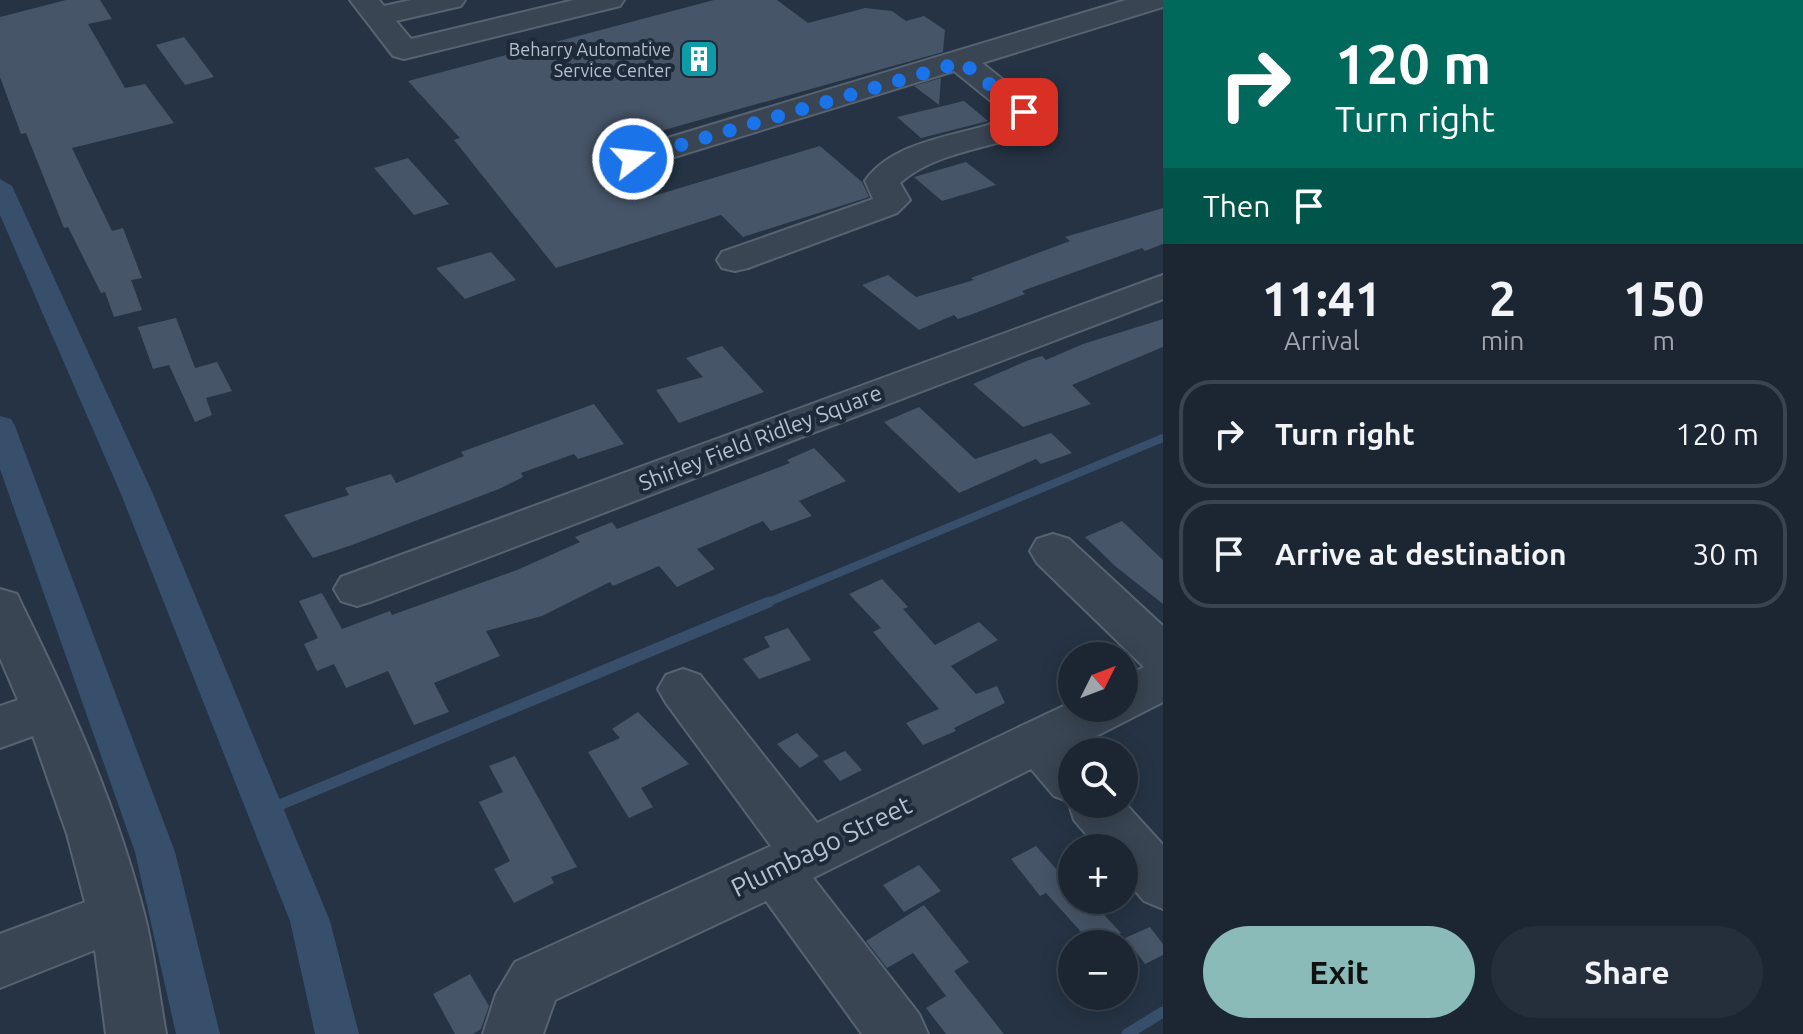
<!DOCTYPE html>
<html lang="en">
<head>
<meta charset="utf-8">
<style>
  :root { --surface:#1c2633; --page:#252e3b; --text:#f1f3f6; --muted:#a0a5ac; --line:#3a434e; --accent:#8bbbb9 }
  body { margin:0; font-family:Ubuntu,sans-serif; background:var(--page); color:var(--text); height:100vh; display:flex; flex-direction:column; font-size:30px; white-space:nowrap }
  * { box-sizing:border-box; margin:0 }
  p { font-size:26px; color:var(--muted) }
  .icon { flex:none; width:44px; height:44px; fill:none; stroke:currentColor; stroke-width:2; stroke-linecap:round; stroke-linejoin:round }
  .map { position:relative; flex:1; overflow:hidden }
  .sheet { display:flex; flex-direction:column; background:var(--surface); width:640px }
  .sheet>* { flex:none }
  .guide { background:#00695c; color:#fff; overflow:hidden }
  .needle { width:52px; rotate:48deg }
  .controls { position:absolute; left:1058px; top:642px; display:grid; gap:16px }
  .controls a { display:grid; place-items:center; width:80px; height:80px; border-radius:50%; background:var(--surface); box-shadow:0 4px 20px #0003,0 0 0 2px var(--line); font-size:40px }
  .pin { position:absolute; display:grid; place-items:center; width:68px; height:68px; color:#fff; margin:-34px; border-radius:16px; box-shadow:0 4px 12px #0006 }
  .me { position:absolute; width:88px; margin:-44px; rotate:74deg; stroke-linejoin:round; filter:drop-shadow(0 0 6px #0008) }
  .turn { display:flex; align-items:center; gap:28px; height:168px; padding:0 40px; font-size:36px }
  .turn .icon { width:104px; height:104px; stroke-width:2.5 }
  .turn b { display:block; font-size:56px; line-height:68px }
  .then { display:flex; align-items:center; height:76px; padding:0 40px; background:#0003; gap:16px; font-size:30px }
  .eta { display:flex; justify-content:space-evenly; align-items:center; height:136px; text-align:center }
  .eta b { font-size:48px; font-weight:700; line-height:56px }
  .action { display:flex; gap:16px; margin-top:auto; padding:16px 40px }
  .action a { flex:1; height:92px; border-radius:48px; background:var(--accent); color:#111; font-size:32px; font-weight:700; line-height:92px; text-align:center }
  .action a+a { background:var(--page); color:var(--text) }
  ul { padding:0; list-style:none }
  li { display:flex; align-items:center; gap:24px; height:108px; margin:0 16px 12px; padding:0 24px; border:4px solid var(--line); border-radius:32px }
  li div { flex:1 }
  li b { display:block; font-size:30px }
  li em { font-style:normal }
  main { display:flex; flex:1; min-height:0 }
  .map>svg:first-child { display:block }
  .lines { fill:none; stroke-linecap:round; stroke-linejoin:round }
  .stream-far1 { stroke:#384f6c; stroke-width:8 }
  .stream { stroke:#384f6c; stroke-width:11 }
  .canal { fill:#384f6c; fill-rule:evenodd }
  .building { fill:#465568 }
  .minor-casing { stroke:#586371; stroke-width:4 }
  .minor { fill:#394553; fill-rule:evenodd }
  .route { stroke:#1a73e8; stroke-width:14; stroke-dasharray:0 25.2 }
  .labels { text-anchor:middle; dominant-baseline:central; stroke-width:8; stroke-linejoin:round; paint-order:stroke }
  .far-poi-label { font-size:18px; fill:#b7c0cd; stroke:#1e2a39; text-anchor:end }
  .street-label { font-size:22px; fill:#b7c0cd; stroke:#1e2a39 }
  .near-street-label { font-size:26px; fill:#b7c0cd; stroke:#1e2a39 }
</style>
</head>
<body>
<main>
<div class="map">
<svg width="1163" height="1034" viewBox="0 0 1163 1034">
  <rect width="100%" height="100%" fill="#253344"/>
  <g class="lines">
    <path class="stream-far1" d="M 764,604 L 1163,438"/>
    <path class="stream" d="M 265,811 L 769,602
      M 1127,1034 L 1163,1012"/>
    <path class="canal" d="M 0,179 L 12,186 L 153,494 L 330,921 L 359,1034 L 315,1034 L 290,921 L 121,494 L 0,215 Z
      M 0,416 L 11,419 L 15,426 L 175,852 L 220,1034 L 176,1034 L 135,852 L 0,469 Z"/>
  </g>
  <path class="building" d="M 66,0 L 100,0 L 112,19 L 88,24 L 125,88 L 145,84 L 174,123 L 72,148 L 112,231 L 123,228 L 142,278 L 131,280 L 142,310 L 114,317 L 105,292 L 101,293 L 68,227 L 64,228 L 26,133 L 21,134 L 0,77 L 0,17 Z
    M 714,0 L 777,0 L 808,23 L 865,8 L 892,11 L 906,21 L 924,16 L 945,30 L 943,52 L 593,150 L 643,199 L 820,146 L 862,182 L 869,197 L 743,237 L 721,215 L 556,268 L 454,140 L 460,138 L 408,81 Z
    M 184,37 L 214,77 L 185,85 L 156,45 Z
    M 941,78 L 939,105 L 914,86 Z
    M 964,101 L 988,121 L 921,138 L 897,117 Z
    M 408,158 L 449,204 L 414,215 L 374,168 Z
    M 966,162 L 996,185 L 942,201 L 914,177 Z
    M 1163,208 L 1163,244 L 1145,251 L 1142,248 L 1022,291 L 1025,294 L 970,315 L 958,319 L 954,315 L 919,330 L 862,285 L 888,275 L 916,297 L 974,280 L 971,278 L 1070,241 L 1065,237 Z
    M 491,252 L 516,280 L 465,299 L 436,268 Z
    M 176,318 L 195,368 L 217,362 L 232,391 L 206,398 L 212,415 L 195,422 L 169,365 L 153,369 L 138,327 Z
    M 1163,319 L 1163,347 L 1072,385 L 1091,404 L 1023,427 L 973,384 L 1029,360 L 1042,356 L 1046,360 L 1083,344 Z
    M 722,346 L 764,392 L 679,423 L 656,390 L 703,377 L 686,358 Z
    M 594,404 L 624,444 L 578,459 L 574,454 L 521,473 L 523,477 L 499,489 L 352,545 L 313,558 L 284,515 L 349,495 L 345,488 L 391,474 L 396,483 L 464,456 L 461,452 Z
    M 919,407 L 975,459 L 1051,433 L 1072,453 L 1041,464 L 1036,459 L 959,493 L 884,422 Z
    M 814,448 L 846,481 L 799,501 L 812,516 L 771,531 L 763,521 L 697,549 L 715,569 L 677,587 L 659,566 L 613,586 L 610,582 L 542,616 L 486,631 L 500,656 L 434,683 L 449,712 L 414,725 L 388,671 L 346,688 L 334,664 L 317,671 L 304,644 L 318,638 L 299,601 L 322,593 L 342,629 L 390,611 L 392,615 L 517,570 L 580,542 L 575,537 L 612,522 L 617,529 L 790,463 L 787,460 Z
    M 1122,521 L 1163,560 L 1163,604 L 1115,566 L 1085,537 Z
    M 882,579 L 908,607 L 903,609 L 935,645 L 979,622 L 998,640 L 951,666 L 976,694 L 997,686 L 1005,703 L 954,728 L 956,731 L 923,745 L 906,723 L 939,709 L 873,632 L 881,628 L 849,594 Z
    M 788,628 L 811,660 L 759,679 L 743,659 L 770,647 L 764,637 Z
    M 638,712 L 689,764 L 641,788 L 653,807 L 629,818 L 588,752 L 620,738 L 612,729 Z
    M 797,733 L 819,756 L 800,768 L 777,744 Z
    M 845,751 L 862,770 L 840,781 L 823,761 Z
    M 515,756 L 577,867 L 551,877 L 554,883 L 514,903 L 494,869 L 510,861 L 479,802 L 503,792 L 489,766 Z
    M 1036,846 L 1072,887 L 1072,900 L 1083,900 L 1091,909 L 1096,906 L 1121,933 L 1115,937 L 1121,944 L 1092,944 L 1046,893 L 1040,896 L 1011,859 Z
    M 919,865 L 941,891 L 904,912 L 883,885 Z
    M 924,905 L 969,962 L 954,971 L 1004,1034 L 946,1034 L 926,1008 L 946,996 L 913,953 L 887,968 L 866,941 Z
    M 1150,927 L 1163,944 L 1163,955 L 1145,964 L 1125,938 Z
    M 470,974 L 489,1006 L 481,1029 L 473,1034 L 455,1034 L 433,994 Z"/>
  <g class="lines">
    <defs>
      <path id="minor" d="M 350,0 L 379,0 L 384,6 L 411,0 L 465,0 L 461,6 L 396,21 L 411,39 L 574,0 L 624,0 L 620,6 L 404,59 L 393,56 Z
        M 1126,0 L 1163,0 L 1163,7 L 982,63 L 1035,105 L 1040,112 L 1032,132 C 991,148 934,152 900,183 L 910,200 L 897,213 L 748,268 L 735,271 L 722,268 L 717,260 L 722,252 L 873,199 L 865,181 C 894,139 962,136 1006,119 L 1007,114 L 954,71 L 645,166 L 633,169 L 621,166 L 616,159 L 621,152 Z
        M 1163,275 L 1163,299 L 373,601 L 357,606 L 341,601 L 334,589 L 341,577 Z
        M 1053,534 L 1069,539 L 1163,626 L 1163,702 L 1075,747 L 1079,752 L 1072,752 L 1072,804 L 1124,802 L 1163,845 L 1163,909 L 1144,901 L 1124,878 L 1124,848 L 1098,848 L 1074,820 L 1068,801 L 1054,796 L 1031,769 L 813,878 L 919,1014 L 928,1034 L 862,1034 L 766,901 L 555,1000 L 543,1034 L 483,1034 L 496,994 L 515,962 L 771,846 L 666,703 L 658,689 L 666,675 L 683,669 L 700,675 L 817,823 L 1072,702 L 1072,708 L 1124,708 L 1124,677 L 1144,667 L 1037,563 L 1030,551 L 1037,539 Z
        M 0,589 L 17,594 L 23,607 C 72,706 116,805 144,913 C 154,952 159,994 166,1034 L 106,1034 L 95,950 L 0,988 L 0,934 L 85,902 L 67,834 L 33,736 L 0,748 L 0,706 L 18,700 L 0,658 Z"/>
    </defs>
    <use href="#minor" class="minor-casing"/>
    <use href="#minor" class="minor"/>
  </g>
  <g class="lines">
    <path class="route" d="M 633,159 L 962,62 L 1024,112"/>
  </g>
  <defs>
    <symbol id="building-square" viewBox="-11 -11 22 22"><rect x="-9" y="-9" width="18" height="18" rx="4" fill="#0f9aa8" stroke="#1e2a39"/><path d="M-4-6H4V6H1V3H-1V6H-4ZM-2.5-4.3h1.7v1.8h-1.7ZM.8-4.3h1.7v1.8H.8ZM-2.5-1h1.7V.8h-1.7ZM.8-1h1.7V.8H.8Z" fill="#fff"/></symbol>
  </defs>
  <g fill-rule="evenodd">
    <use href="#building-square" x="677" y="37" width="44" height="44"/>
  </g>
  <g class="labels">
    <g class="far-poi-label">
      <text x="671" y="49">Beharry Automative<tspan x="671" dy="21">Service Center</tspan></text>
    </g>
    <g class="street-label">
      <text transform="translate(760 437) rotate(-21)">Shirley Field Ridley Square</text>
    </g>
    <g class="near-street-label">
      <text transform="translate(821 846) rotate(-26)">Plumbago Street</text>
    </g>
  </g>
</svg>
<div class="controls">
<a><svg class="needle" viewBox="-14 -14 28 28"><path d="M0-13l5 13h-10z" fill="#e53935"/><path d="M0 13l5-13h-10z" fill="#a0a5ac"/></svg></a>
<a><svg class="icon" aria-label="search" viewBox="0 0 24 24"><circle cx="10" cy="10" r="6"/><path d="M15 15l6 6"/></svg></a>
<a>+</a>
<a>−</a>
</div>
<div class="pin" style="left:1024px;top:112px;background:#d93025"><svg class="icon" aria-label="arrive" viewBox="0 0 24 24"><path d="M6 21V4h12l-3 4 3 4H6"/></svg></div>
<svg class="me" style="left:633px;top:159px" viewBox="-20 -20 40 40"><circle r="17" fill="#1a73e8" stroke="#fff" stroke-width="3"/><path d="M0-11L8 9 0 5-8 9z" fill="#fff"/></svg>
</div>
<section class="sheet">
<div class="guide">
<div class="turn"><svg class="icon" aria-label="right" viewBox="0 0 24 24"><path d="M7 20v-9h11M14 6l5 5-5 5"/></svg><div><b>120 m</b>Turn right</div></div>
<div class="then">Then<svg class="icon" aria-label="arrive" viewBox="0 0 24 24"><path d="M6 21V4h12l-3 4 3 4H6"/></svg></div>
</div>
<div class="eta">
<div><b>11:41</b><p>Arrival</p></div>
<div><b>2</b><p>min</p></div>
<div><b>150</b><p>m</p></div>
</div>
<ul>
<li><svg class="icon" aria-label="right" viewBox="0 0 24 24"><path d="M7 20v-9h11M14 6l5 5-5 5"/></svg><div><b>Turn right</b></div><em>120 m</em></li>
<li><svg class="icon" aria-label="arrive" viewBox="0 0 24 24"><path d="M6 21V4h12l-3 4 3 4H6"/></svg><div><b>Arrive at destination</b></div><em>30 m</em></li>
</ul>
<div class="action"><a>Exit</a><a>Share</a></div>
</section>
</main>
</body>
</html>
